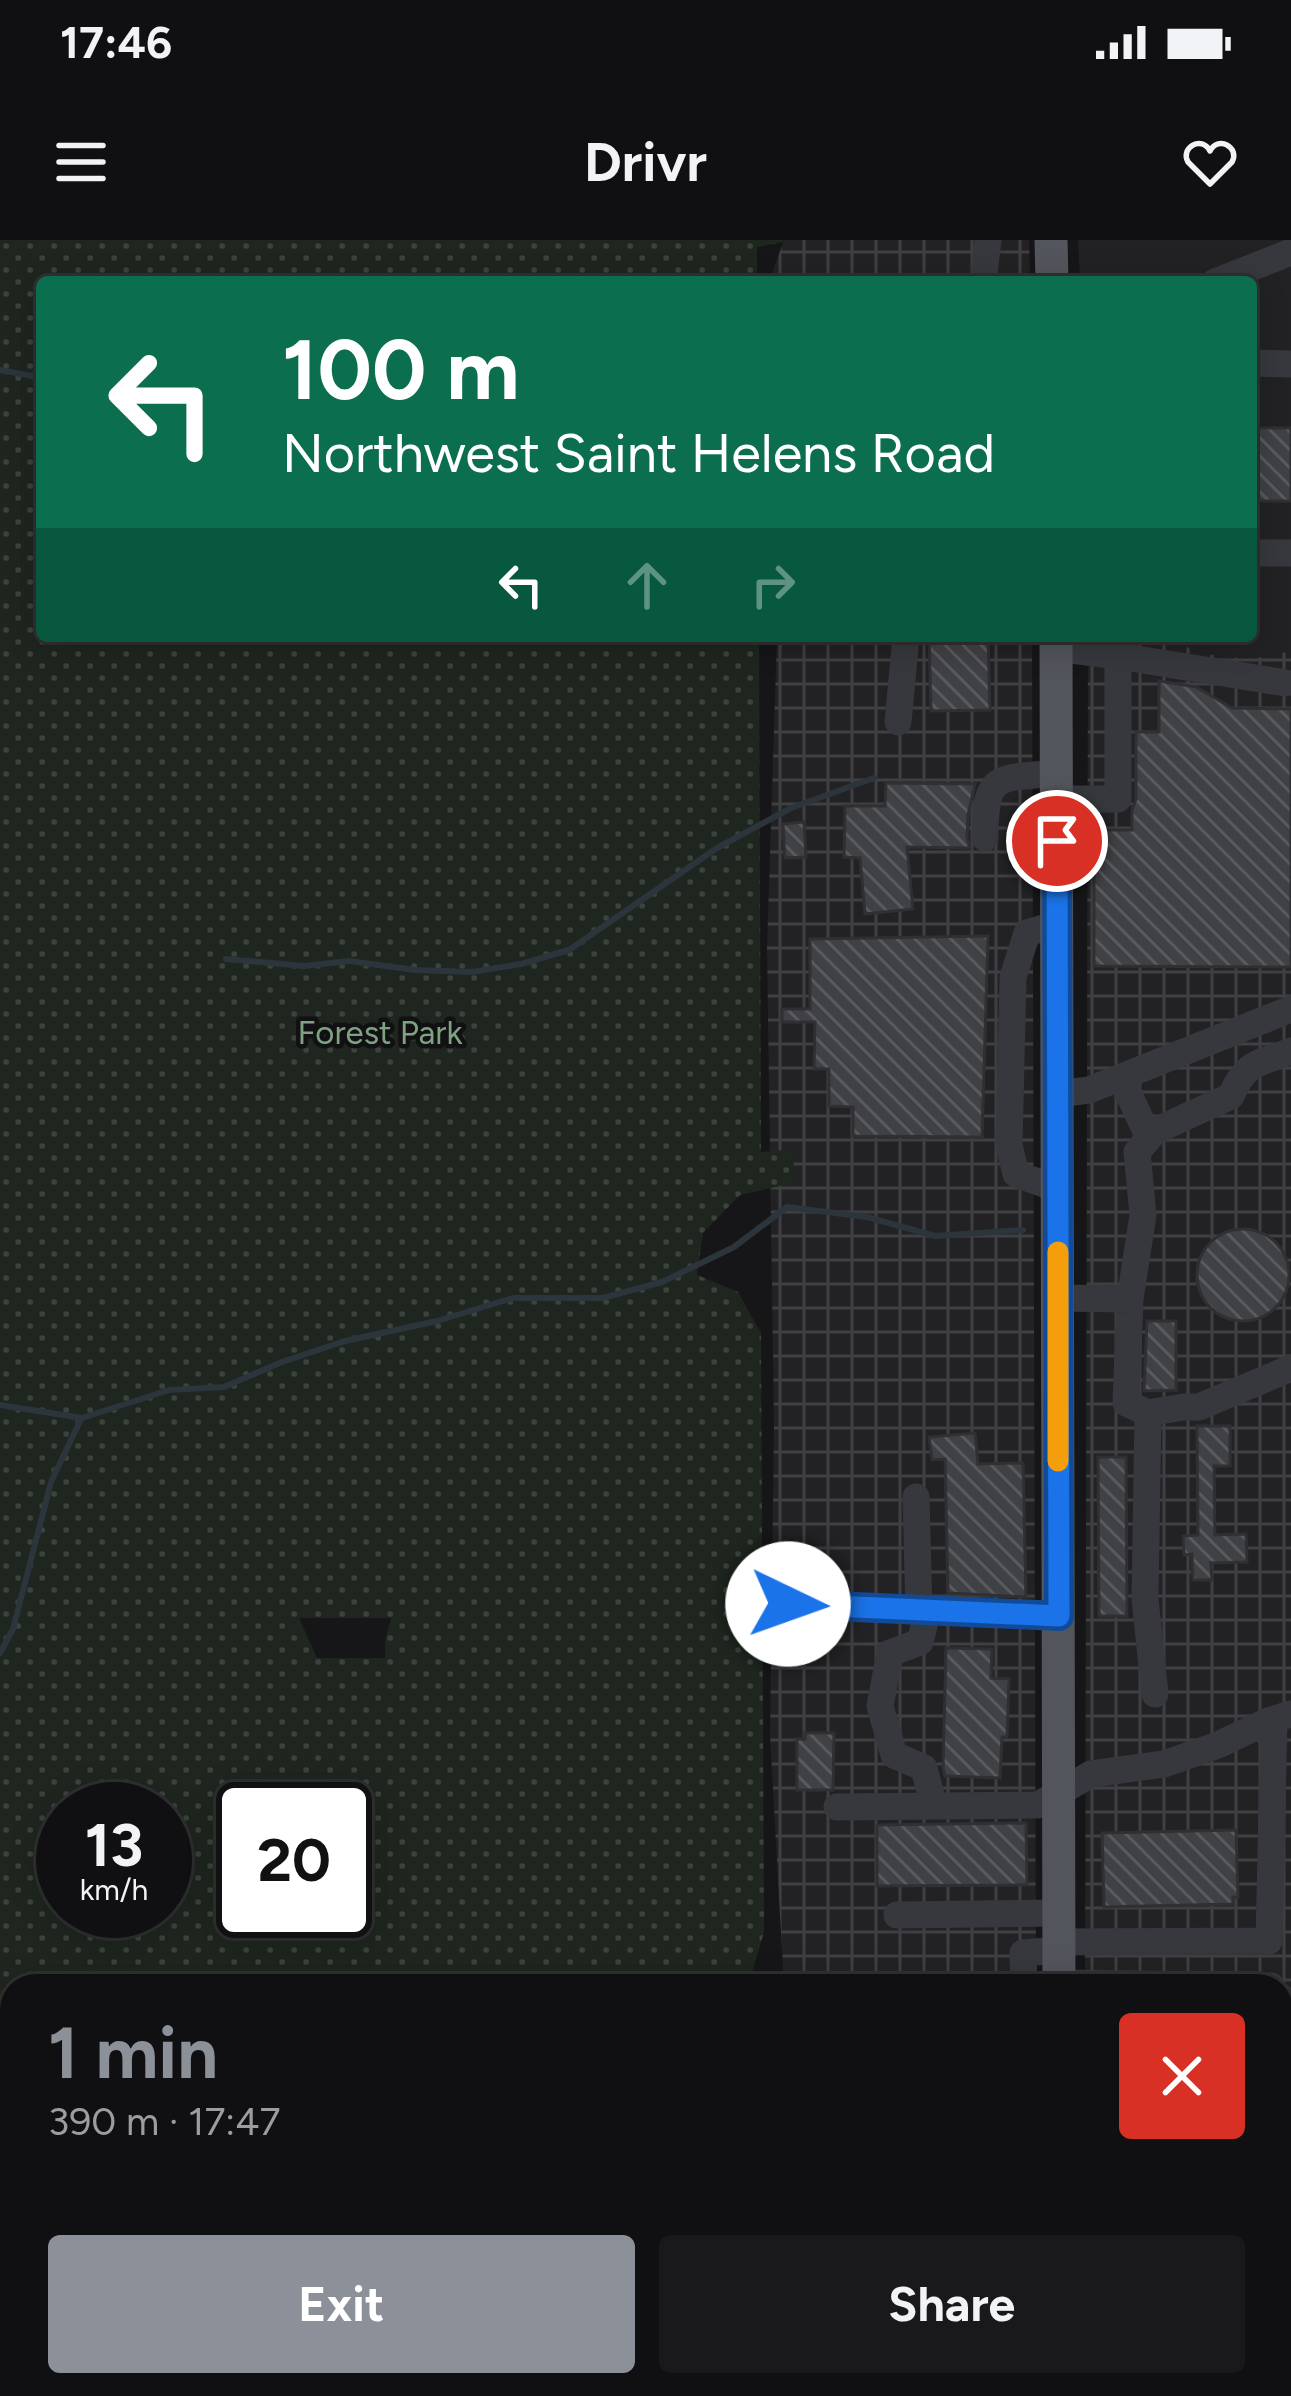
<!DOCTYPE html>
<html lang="en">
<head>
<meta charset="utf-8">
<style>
  :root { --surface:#101012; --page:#19191b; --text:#f1f3f6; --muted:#9c9d9f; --line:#303032; --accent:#8c9099 }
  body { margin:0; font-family:Figtree,sans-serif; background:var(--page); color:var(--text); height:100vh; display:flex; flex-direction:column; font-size:45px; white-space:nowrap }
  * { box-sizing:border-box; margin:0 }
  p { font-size:39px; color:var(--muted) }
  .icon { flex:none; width:66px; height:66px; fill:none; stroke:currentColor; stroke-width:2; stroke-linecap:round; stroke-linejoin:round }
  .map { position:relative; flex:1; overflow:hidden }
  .sheet { position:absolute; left:0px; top:1734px; width:1293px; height:423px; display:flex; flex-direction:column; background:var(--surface); border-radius:36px 36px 0 0; box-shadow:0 6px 30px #0003,0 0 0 3px var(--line) }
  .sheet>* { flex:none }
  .guide { position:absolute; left:36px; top:36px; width:1221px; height:366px; border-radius:12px; box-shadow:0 6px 30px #0003,0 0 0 3px var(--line); background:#0b6e4f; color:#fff; overflow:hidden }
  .speed { position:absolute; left:36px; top:1542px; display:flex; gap:24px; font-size:60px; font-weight:700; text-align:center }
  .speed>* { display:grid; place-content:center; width:156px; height:156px; border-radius:50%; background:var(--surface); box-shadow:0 6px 30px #0003,0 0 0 3px var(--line); line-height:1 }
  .speed small { font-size:30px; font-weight:400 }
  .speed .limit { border:6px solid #111; border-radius:18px; background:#fff; color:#111 }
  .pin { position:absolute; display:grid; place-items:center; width:102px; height:102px; color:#fff; margin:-51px; border:6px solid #fff; border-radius:50%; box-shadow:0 3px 12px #0007 }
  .me { position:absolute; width:132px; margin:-66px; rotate:93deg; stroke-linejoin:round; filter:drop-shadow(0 0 9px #0008) }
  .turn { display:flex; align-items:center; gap:42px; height:252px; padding:0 48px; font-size:54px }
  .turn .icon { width:156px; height:156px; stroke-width:2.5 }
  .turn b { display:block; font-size:84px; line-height:102px }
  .lanes { display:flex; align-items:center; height:114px; padding:0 48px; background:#0003; justify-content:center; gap:60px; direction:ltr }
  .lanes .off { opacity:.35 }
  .round { display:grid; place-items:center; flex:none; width:126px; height:126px; border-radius:12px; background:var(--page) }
  .headline { display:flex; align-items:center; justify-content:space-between; height:204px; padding:0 48px }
  h1 { font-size:72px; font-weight:700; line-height:90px; color:var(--accent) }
  .button { display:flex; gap:24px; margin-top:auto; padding:24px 48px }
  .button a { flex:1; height:138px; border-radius:12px; background:var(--accent); color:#fff; font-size:48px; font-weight:700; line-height:138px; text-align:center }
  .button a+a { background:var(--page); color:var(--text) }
  .status { display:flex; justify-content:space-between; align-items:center; height:84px; padding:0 60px; background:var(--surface); direction:ltr }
  .status svg { height:33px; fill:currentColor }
  header { display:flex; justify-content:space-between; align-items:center; height:156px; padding:0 48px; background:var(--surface); font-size:54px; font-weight:700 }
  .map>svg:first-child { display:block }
  .built { fill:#222225 }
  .industrial { fill:url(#industrial-grid) }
  .park { fill:url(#park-dots); fill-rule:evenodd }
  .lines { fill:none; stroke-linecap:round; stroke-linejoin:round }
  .stream { stroke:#2c353c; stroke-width:6 }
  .building { fill:url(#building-back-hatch); stroke:#303034; stroke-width:3 }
  .minor { stroke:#37383d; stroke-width:27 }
  .major { stroke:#53555c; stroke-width:33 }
  .route-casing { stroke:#114b97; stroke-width:30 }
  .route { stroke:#1a73e8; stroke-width:21 }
  .slow { stroke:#f59e0b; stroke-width:21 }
  .labels { text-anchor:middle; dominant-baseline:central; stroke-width:9; stroke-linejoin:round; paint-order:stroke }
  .park-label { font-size:33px; fill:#7fa381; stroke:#111113 }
</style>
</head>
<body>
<div class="status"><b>17:46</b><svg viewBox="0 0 49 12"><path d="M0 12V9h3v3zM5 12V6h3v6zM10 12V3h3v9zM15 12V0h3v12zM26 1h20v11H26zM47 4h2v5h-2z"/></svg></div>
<header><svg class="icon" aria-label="menu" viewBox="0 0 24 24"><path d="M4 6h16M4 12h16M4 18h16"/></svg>Drivr<svg class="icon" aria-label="heart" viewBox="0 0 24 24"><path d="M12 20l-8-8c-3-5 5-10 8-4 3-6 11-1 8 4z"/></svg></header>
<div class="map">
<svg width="1291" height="2156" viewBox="0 0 1291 2156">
  <defs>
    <pattern id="industrial-grid" width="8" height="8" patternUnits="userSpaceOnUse" patternTransform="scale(3)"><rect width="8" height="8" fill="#222225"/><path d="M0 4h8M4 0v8" fill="none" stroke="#3f3f43"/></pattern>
    <pattern id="park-dots" width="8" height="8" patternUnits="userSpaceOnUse" patternTransform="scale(3)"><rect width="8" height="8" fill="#1e261f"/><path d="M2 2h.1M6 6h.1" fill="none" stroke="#3c433d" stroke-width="1.8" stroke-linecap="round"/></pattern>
    <pattern id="building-back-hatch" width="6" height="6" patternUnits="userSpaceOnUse" patternTransform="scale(3)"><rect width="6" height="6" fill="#404145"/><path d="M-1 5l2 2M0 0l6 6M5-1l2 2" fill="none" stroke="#595a5e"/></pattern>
  </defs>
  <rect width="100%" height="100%" fill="#161618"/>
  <path class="built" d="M 1078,0 L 1291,0 L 1291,411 L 1257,418 L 1223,417 L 1194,411 L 1168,396 L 1251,396 L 1251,42 L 1080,42 Z"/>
  <path class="industrial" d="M 784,0 L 1029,0 L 1030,42 L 769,42 Z
    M 777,396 L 1032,396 L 1036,1746 L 784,1746 L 770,1495 L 774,1185 L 767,708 Z
    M 1088,396 L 1168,396 L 1194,411 L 1223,417 L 1257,418 L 1291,411 L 1291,2156 L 1086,2156 L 1086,2145 L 1281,2145 L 1281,1746 L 1085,1746 Z
    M 843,2145 L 1039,2145 L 1039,2156 L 843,2156 Z"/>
  <path class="park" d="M 0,0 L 793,0 L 757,7 L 757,42 L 42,42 L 42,396 L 759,396 L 761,912 L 793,909 L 794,943 L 740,955 L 703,993 L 697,1035 L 738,1052 L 761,1093 L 764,1692 L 748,1746 L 12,1746 L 12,2145 L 737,2145 L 737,2156 L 0,2156 ZM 299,1378 L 391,1378 L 385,1401 L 385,1418 L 317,1418 ZM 63,1569 L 165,1569 L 165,1671 L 63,1671 ZM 243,1569 L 345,1569 L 345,1671 L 243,1671 Z"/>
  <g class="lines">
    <path class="stream" d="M 0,130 L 42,138
      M 226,719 L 304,726 L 349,721 L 415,730 L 472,732 L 521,724 L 569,710 L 717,608 L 791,568 L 874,538
      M 0,1165 L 82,1178 L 169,1150 L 224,1147 L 282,1122 L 345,1101 L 437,1081 L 513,1058 L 603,1058 L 662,1042 L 734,1007 L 787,967 L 867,977 L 935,996 L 1023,990
      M 0,1413 L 13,1389 L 51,1242 L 81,1179
      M 344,2145 L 368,2156
      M 662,2156 L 670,2145"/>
  </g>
  <path class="building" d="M 1251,188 L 1291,188 L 1291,261 L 1251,261 Z
    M 929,396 L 988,396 L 990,470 L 931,471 Z
    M 1159,441 L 1196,447 L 1232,468 L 1291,469 L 1291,727 L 1094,726 L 1094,590 L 1132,590 L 1132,570 L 1136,559 L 1136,492 L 1159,492 Z
    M 886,543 L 975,544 L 968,575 L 967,597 L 970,608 L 907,607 L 913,669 L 865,674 L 860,618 L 844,617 L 845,566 L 885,566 Z
    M 804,582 L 806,617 L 785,618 L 783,584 Z
    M 988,696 L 982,897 L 853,896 L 853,867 L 829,866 L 829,829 L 814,829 L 815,782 L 782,782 L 782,769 L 810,769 L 810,699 Z
    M1197 1035a46 46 0 1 1 92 0a46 46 0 1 1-92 0Z
    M 1147,1081 L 1176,1081 L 1176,1150 L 1144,1151 Z
    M 1197,1186 L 1230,1186 L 1230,1226 L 1214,1226 L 1215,1295 L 1246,1294 L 1247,1322 L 1211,1323 L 1212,1340 L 1193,1340 L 1192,1314 L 1184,1315 L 1183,1296 L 1198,1295 Z
    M 975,1193 L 978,1224 L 1023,1223 L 1026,1357 L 948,1353 L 945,1219 L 932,1220 L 929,1197 Z
    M 1098,1217 L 1126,1217 L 1127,1376 L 1099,1376 Z
    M 946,1408 L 992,1409 L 991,1438 L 1009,1439 L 1007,1497 L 1002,1497 L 1000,1538 L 945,1536 L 943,1528 Z
    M 805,1493 L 834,1493 L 833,1550 L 797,1550 L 797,1499 L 805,1499 Z
    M 1026,1583 L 1027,1645 L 877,1646 L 877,1585 Z
    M 1236,1590 L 1238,1657 L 1233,1657 L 1233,1664 L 1104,1667 L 1102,1593 Z"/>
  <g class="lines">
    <path class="minor" d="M 983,42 L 988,0
      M 1215,42 L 1291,12
      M 1251,123 L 1291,124
      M 1251,313 L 1291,313
      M 1056,408 L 1118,416 L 1118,559 L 1057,559
      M 1118,416 L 1286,443
      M 898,482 L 906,396
      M 985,598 C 985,531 997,539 1057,533
      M 1057,684 L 1027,693 L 1013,737 L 1009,905 L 1016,934 L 1058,949
      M 1121,837 L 1149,898
      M 1058,854 L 1089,850 L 1291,769
      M 1059,1058 L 1130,1059
      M 1148,1173 L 1183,1167 L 1199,1167 L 1291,1128
      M 916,1257 L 919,1370
      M 787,1364 L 1059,1376
      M 928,1370 L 920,1402 L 890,1413 L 880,1466 L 894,1515 L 924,1528 L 934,1566
      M 1155,1454 L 1145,1359 L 1148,1173 L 1126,1163 L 1130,1059 L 1143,975 L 1137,912 L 1155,891 L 1231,856 C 1246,821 1258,824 1291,811
      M 837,1567 L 1038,1565 L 1091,1534 L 1164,1524 L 1218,1505 L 1268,1481 L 1291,1474
      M 897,1675 L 1059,1673
      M 1059,1702 L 1269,1701 L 1274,1479
      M 1059,1743 L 1271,1746
      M 1024,1746 L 1023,1713 L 1059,1710
      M 1281,1757 L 1291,1767 L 1291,1903
      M 1281,1986 L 1291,1986
      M 1120,2145 L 1120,2156
      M 1003,2156 L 1003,2145"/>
    <path class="major" d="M 1051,0 L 1052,42
      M 1056,396 L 1059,1746
      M 1060,2145 L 1060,2156"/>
  </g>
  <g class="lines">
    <defs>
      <path id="route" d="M 788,1364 L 1059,1376 L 1057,601"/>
    </defs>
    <use href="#route" class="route-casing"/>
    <use href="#route" class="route"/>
    <path class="slow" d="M 1058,1221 L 1058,1012"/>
  </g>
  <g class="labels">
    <g class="park-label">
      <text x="380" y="792">Forest Park</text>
    </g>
  </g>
</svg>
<div class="speed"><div>13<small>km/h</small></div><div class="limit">20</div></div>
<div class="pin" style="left:1057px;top:601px;background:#d93025"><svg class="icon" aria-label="arrive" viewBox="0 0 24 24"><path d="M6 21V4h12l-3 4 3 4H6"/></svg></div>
<svg class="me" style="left:788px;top:1364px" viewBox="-20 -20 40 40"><circle r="19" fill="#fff"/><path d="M0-13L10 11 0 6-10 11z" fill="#1a73e8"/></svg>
<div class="guide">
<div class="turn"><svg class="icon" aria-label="left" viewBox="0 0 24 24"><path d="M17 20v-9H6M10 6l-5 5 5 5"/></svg><div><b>100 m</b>Northwest Saint Helens Road</div></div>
<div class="lanes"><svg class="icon" aria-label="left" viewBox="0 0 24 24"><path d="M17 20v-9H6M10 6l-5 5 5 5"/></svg><svg class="icon off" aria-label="ahead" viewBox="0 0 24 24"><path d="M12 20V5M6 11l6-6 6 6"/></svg><svg class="icon off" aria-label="right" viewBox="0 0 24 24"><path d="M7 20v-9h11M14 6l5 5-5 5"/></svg></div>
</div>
<section class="sheet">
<div class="headline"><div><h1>1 min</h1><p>390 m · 17:47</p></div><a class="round" style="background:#d93025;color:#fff"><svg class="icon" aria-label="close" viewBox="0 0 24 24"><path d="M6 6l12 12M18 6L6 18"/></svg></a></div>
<div class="button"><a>Exit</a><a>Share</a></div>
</section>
</div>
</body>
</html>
